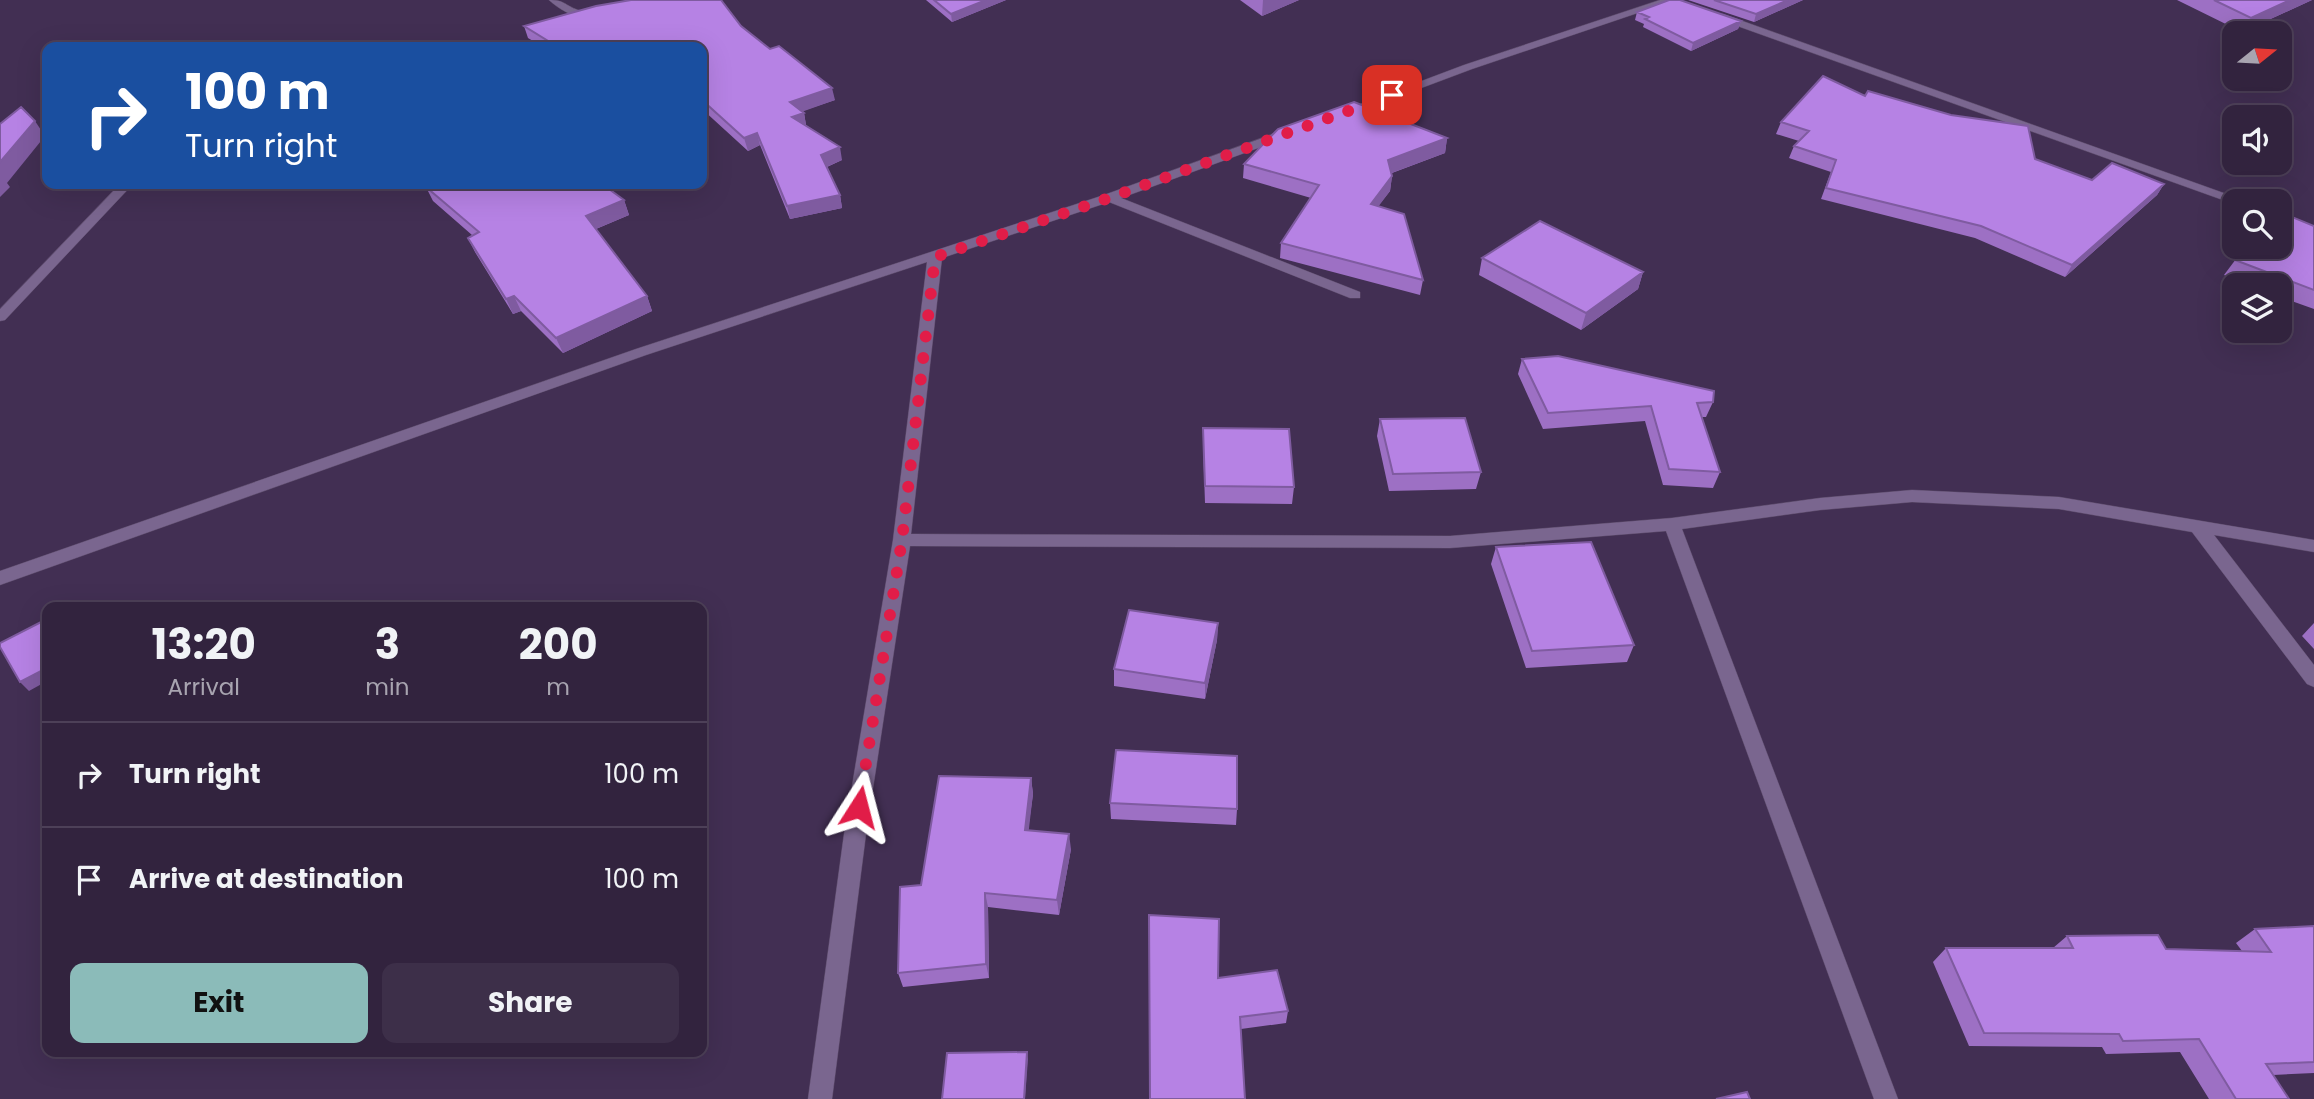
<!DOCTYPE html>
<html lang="en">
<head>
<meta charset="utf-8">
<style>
  :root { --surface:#32233e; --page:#3d2f49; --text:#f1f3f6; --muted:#a8a4b0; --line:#4d4058; --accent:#8bbbb9 }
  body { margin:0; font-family:Poppins,sans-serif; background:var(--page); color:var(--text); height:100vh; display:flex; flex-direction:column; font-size:26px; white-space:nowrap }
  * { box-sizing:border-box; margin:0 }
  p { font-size:23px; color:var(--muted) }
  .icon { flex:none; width:38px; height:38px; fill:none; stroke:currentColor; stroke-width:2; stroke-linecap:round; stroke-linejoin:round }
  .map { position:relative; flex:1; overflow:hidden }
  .sheet { position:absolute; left:42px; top:602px; width:665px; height:455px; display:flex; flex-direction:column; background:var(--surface); border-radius:14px; box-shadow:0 7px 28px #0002,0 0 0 2px var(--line) }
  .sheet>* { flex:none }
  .guide { position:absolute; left:42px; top:42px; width:665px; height:147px; border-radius:14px; box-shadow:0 7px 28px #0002,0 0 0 2px var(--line); background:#1a4fa0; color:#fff; overflow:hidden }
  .needle { width:46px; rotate:72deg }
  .tools { position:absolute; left:2222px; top:21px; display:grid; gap:14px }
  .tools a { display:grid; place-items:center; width:70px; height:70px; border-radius:14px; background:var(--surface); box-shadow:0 7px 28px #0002,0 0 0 2px var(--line); font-size:35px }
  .pin { position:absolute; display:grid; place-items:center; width:60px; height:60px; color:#fff; margin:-30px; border-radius:14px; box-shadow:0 4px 10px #0006 }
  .me { position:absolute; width:77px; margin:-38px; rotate:9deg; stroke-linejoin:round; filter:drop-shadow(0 0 5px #0008) }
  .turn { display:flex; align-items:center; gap:24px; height:147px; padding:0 28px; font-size:32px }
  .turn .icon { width:91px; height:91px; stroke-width:2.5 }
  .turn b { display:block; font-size:49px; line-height:60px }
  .eta { display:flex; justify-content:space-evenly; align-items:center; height:119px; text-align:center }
  .eta b { font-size:42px; font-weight:700; line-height:49px }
  .action { display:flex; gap:14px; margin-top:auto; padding:14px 28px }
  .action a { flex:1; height:80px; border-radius:14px; background:var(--accent); color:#111; font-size:28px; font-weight:700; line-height:80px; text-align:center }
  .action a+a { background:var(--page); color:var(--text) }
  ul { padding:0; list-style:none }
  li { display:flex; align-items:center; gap:21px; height:105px; padding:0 28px; border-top:2px solid var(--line) }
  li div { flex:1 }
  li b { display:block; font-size:26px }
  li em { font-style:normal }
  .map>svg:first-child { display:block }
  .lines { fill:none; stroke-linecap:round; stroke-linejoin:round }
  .street-casing { stroke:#5c4b6a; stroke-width:1 }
  .street { fill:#7a668f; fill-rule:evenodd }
  .wall { fill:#9d70c4 }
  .shaded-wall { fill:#7f5ba0 }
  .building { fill:#b682e4; stroke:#7f5ba0; stroke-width:2 }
  .route { stroke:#e11d48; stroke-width:12; stroke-dasharray:0 21.6 }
</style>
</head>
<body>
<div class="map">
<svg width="2314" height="1099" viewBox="0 0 2314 1099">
  <rect width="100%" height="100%" fill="#422f53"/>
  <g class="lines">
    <defs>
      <path id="street" d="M 549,0 C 565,0 564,5 578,10 C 586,13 594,8 601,13 C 584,24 562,12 549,0 Z
        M 1660,0 L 1676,0 L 1472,69 L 1344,117 L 1334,114 L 1464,65 Z
        M 1715,14 L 1723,14 L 2246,201 L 2235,201 L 2234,204 L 1715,18 Z
        M 1287,129 L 1293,133 L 1291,136 L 1121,198 L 1360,292 L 1360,298 L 1350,298 L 1109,202 L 942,258 L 911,534 L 1450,536 L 1672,518 L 1820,498 L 1912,490 L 2059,497 L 2314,540 L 2314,552 L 2214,535 L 2314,665 L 2314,687 L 2307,684 L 2192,532 L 2059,509 L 1912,502 L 1820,510 L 1682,529 L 1898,1099 L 1874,1099 L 1666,531 L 1450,548 L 910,546 L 866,834 L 832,1099 L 808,1099 L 844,834 L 893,540 L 927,262 L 646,355 L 0,585 L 0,571 L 636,349 L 1104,195 Z
        M 120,184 L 133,184 L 5,320 L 0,321 L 0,309 Z"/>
    </defs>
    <use href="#street" class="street-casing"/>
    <use href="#street" class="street"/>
  </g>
  <path class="wall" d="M 926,0 L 1006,0 L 952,22 Z
    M 1240,0 L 1299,0 L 1262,16 Z
    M 1688,0 L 1803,0 L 1754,22 Z
    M 2177,0 L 2312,0 L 2242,32 Z
    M 1637,12 L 1741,21 L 1738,29 L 1691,51 L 1643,27 L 1644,24 L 1635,20 Z
    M 524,26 L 741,26 L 835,100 L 802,111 L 804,113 L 806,125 L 842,160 L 827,167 L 840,195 L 842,208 L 790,219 L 760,145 L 748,151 L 702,109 L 702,47 L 543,47 L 528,38 Z
    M 1865,96 L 2092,180 L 2164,184 L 2157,195 L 2065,277 L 1975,238 L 1821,199 L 1831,172 L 1789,158 L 1794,146 L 1799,141 L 1776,134 L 1781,122 Z
    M 1447,138 L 1445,153 L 1392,173 L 1392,176 L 1390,191 L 1378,206 L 1423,280 L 1420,295 L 1280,258 L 1281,243 L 1311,198 L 1243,178 L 1244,164 Z
    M 426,187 L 624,200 L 629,215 L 596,229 L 647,296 L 652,311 L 563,353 L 521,311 L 513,314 L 475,252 L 468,238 L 472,235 L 433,201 Z
    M 2314,226 L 2314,309 L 2280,297 L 2280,285 L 2250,285 L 2224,275 L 2245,247 Z
    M 1482,258 L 1643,272 L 1638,289 L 1581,330 L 1479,275 Z
    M 1522,359 L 1713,402 L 1706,417 L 1702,417 L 1720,472 L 1713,488 L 1663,485 L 1645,421 L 1543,429 L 1518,374 Z
    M 1380,419 L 1481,472 L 1476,489 L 1389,491 L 1377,436 Z
    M 1203,428 L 1294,487 L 1292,504 L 1205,503 L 1203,445 Z
    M 1496,547 L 1634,645 L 1627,662 L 1526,668 L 1491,564 Z
    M 1218,623 L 1217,640 L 1205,699 L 1114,686 L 1114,669 Z
    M 2314,623 L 2314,649 L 2302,636 Z
    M 1031,778 L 1033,794 L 1028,830 L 1071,849 L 1059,915 L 988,907 L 989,978 L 903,987 L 898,973 L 921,885 Z
    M 1110,803 L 1237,809 L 1236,825 L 1111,819 Z
    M 2314,926 L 2314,1073 L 2273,1075 L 2289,1099 L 2209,1099 L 2180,1052 L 2106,1054 L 2102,1047 L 1969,1046 L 1933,962 L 1946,948 L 2053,948 L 2067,936 L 2166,949 L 2242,951 L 2236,943 L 2255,929 Z
    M 1218,978 L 1288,1011 L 1286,1023 L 1241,1029 Z"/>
  <path class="shaded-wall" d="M 986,0 L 1006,0 L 952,22 L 951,14 Z
    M 1264,0 L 1299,0 L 1262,16 L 1263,0 Z
    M 1788,0 L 1803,0 L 1754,22 L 1756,14 Z
    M 2290,0 L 2312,0 L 2242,32 L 2251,18 Z
    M 1741,21 L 1738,29 L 1691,51 L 1693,43 Z
    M 832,88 L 835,100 L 793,115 L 790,102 Z
    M 804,113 L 806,125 L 792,117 Z
    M 35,121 L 45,136 L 7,183 L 10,187 L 0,197 L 0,162 Z
    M 757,133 L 760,145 L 748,151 L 744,138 Z
    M 1447,138 L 1445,153 L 1386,175 L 1388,160 Z
    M 840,147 L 842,160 L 824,168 L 821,155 Z
    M 1392,176 L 1390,191 L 1369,219 L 1371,204 Z
    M 2164,184 L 2157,195 L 2065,277 L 2072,265 Z
    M 840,195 L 842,208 L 790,219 L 787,206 Z
    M 624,200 L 629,215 L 591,231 L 586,216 Z
    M 1643,272 L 1638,289 L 1581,330 L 1586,313 Z
    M 514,296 L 521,311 L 513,314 L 506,299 Z
    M 647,296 L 652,311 L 563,353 L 556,338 Z
    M 1218,623 L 1217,640 L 1205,699 L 1205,683 Z
    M 47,668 L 47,681 L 29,691 L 20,682 Z
    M 1031,778 L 1033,794 L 1027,845 L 1025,830 Z
    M 1069,834 L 1071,849 L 1059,915 L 1057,900 Z
    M 985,893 L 988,907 L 989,978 L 986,964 Z
    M 1027,1052 L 1028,1059 L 1025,1099 L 1024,1099 Z"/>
  <path class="building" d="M 631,0 L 721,0 L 741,26 L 770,49 L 779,46 L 832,88 L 790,102 L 804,113 L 792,117 L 840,147 L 821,155 L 840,195 L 787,206 L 757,133 L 744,138 L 702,100 L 702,47 L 558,47 L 524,26 L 596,6 Z
    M 934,0 L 986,0 L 951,14 Z
    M 1669,0 L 1680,0 L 1741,21 L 1693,43 L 1645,19 L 1649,17 L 1637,12 Z
    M 1714,0 L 1788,0 L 1756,14 Z
    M 2214,0 L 2290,0 L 2251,18 Z
    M 1823,76 L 1865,96 L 1868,91 L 1951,115 L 2028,126 L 2035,159 L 2092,180 L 2112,163 L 2164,184 L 2072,265 L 1981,226 L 1826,188 L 1836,160 L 1794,146 L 1809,131 L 1781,122 Z
    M 1354,102 L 1447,138 L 1388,160 L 1392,176 L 1371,204 L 1404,214 L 1423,280 L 1281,243 L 1319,185 L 1244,164 L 1278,129 Z
    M 21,107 L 35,121 L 0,162 L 0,124 Z
    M 433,184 L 602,184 L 624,200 L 586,216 L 647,296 L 556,338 L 514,296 L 506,299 L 468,238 L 479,232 L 426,187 Z
    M 2280,212 L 2314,226 L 2314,290 L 2235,260 L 2245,247 L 2280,247 Z
    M 1540,221 L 1643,272 L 1586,313 L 1482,258 Z
    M 1558,356 L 1714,391 L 1713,402 L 1697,403 L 1720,472 L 1669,469 L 1651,406 L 1548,413 L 1522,359 Z
    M 1465,418 L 1481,472 L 1393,474 L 1380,419 Z
    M 1203,428 L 1289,429 L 1294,487 L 1205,486 Z
    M 1591,542 L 1634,645 L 1532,651 L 1496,547 Z
    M 1129,610 L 1218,623 L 1205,683 L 1114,669 Z
    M 47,619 L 47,668 L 20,682 L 0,647 L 0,643 Z
    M 1116,750 L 1237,756 L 1237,809 L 1110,803 Z
    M 939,776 L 1031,778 L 1025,830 L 1069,834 L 1057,900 L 985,893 L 986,964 L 898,973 L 900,887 L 921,885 Z
    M 1149,915 L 1219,919 L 1218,978 L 1277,970 L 1288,1011 L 1240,1017 L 1245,1099 L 1150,1099 Z
    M 2314,926 L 2314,1062 L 2266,1064 L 2289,1099 L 2236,1099 L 2199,1039 L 2123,1041 L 2119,1034 L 1984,1033 L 1946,948 L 2073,948 L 2067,936 L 2158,935 L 2166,949 L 2271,952 L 2255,929 Z
    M 1027,1052 L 1024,1099 L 942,1099 L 947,1053 Z
    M 1747,1092 L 1750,1099 L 1716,1099 Z"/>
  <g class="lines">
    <path class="route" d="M 859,807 L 902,540 L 935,257 L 1109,198 L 1392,95"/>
  </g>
</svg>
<div class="tools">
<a><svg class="needle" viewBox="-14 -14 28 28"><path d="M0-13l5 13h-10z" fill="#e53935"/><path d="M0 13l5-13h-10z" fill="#a8a4b0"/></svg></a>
<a><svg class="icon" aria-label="sound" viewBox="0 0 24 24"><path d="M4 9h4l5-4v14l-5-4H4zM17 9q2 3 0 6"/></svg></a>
<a><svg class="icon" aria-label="search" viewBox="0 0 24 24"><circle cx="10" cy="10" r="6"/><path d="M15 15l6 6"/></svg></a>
<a><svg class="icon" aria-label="layers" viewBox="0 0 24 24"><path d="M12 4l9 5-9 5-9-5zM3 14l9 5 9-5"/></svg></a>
</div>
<div class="pin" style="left:1392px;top:95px;background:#d93025"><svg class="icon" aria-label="arrive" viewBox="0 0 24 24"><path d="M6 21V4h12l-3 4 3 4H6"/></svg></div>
<svg class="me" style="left:859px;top:807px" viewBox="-20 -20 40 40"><path d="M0-17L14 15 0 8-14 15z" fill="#e11d48" stroke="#fff" stroke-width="4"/></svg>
<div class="guide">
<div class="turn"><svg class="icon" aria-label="right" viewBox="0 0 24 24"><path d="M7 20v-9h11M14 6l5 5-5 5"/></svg><div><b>100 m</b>Turn right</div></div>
</div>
<section class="sheet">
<div class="eta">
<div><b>13:20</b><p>Arrival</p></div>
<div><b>3</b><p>min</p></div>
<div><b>200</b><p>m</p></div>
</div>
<ul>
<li><svg class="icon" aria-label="right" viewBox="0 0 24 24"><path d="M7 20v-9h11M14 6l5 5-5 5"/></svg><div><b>Turn right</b></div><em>100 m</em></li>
<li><svg class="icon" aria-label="arrive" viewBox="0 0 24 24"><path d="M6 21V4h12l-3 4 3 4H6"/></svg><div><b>Arrive at destination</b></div><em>100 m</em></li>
</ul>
<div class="action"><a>Exit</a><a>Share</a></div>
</section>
</div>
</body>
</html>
